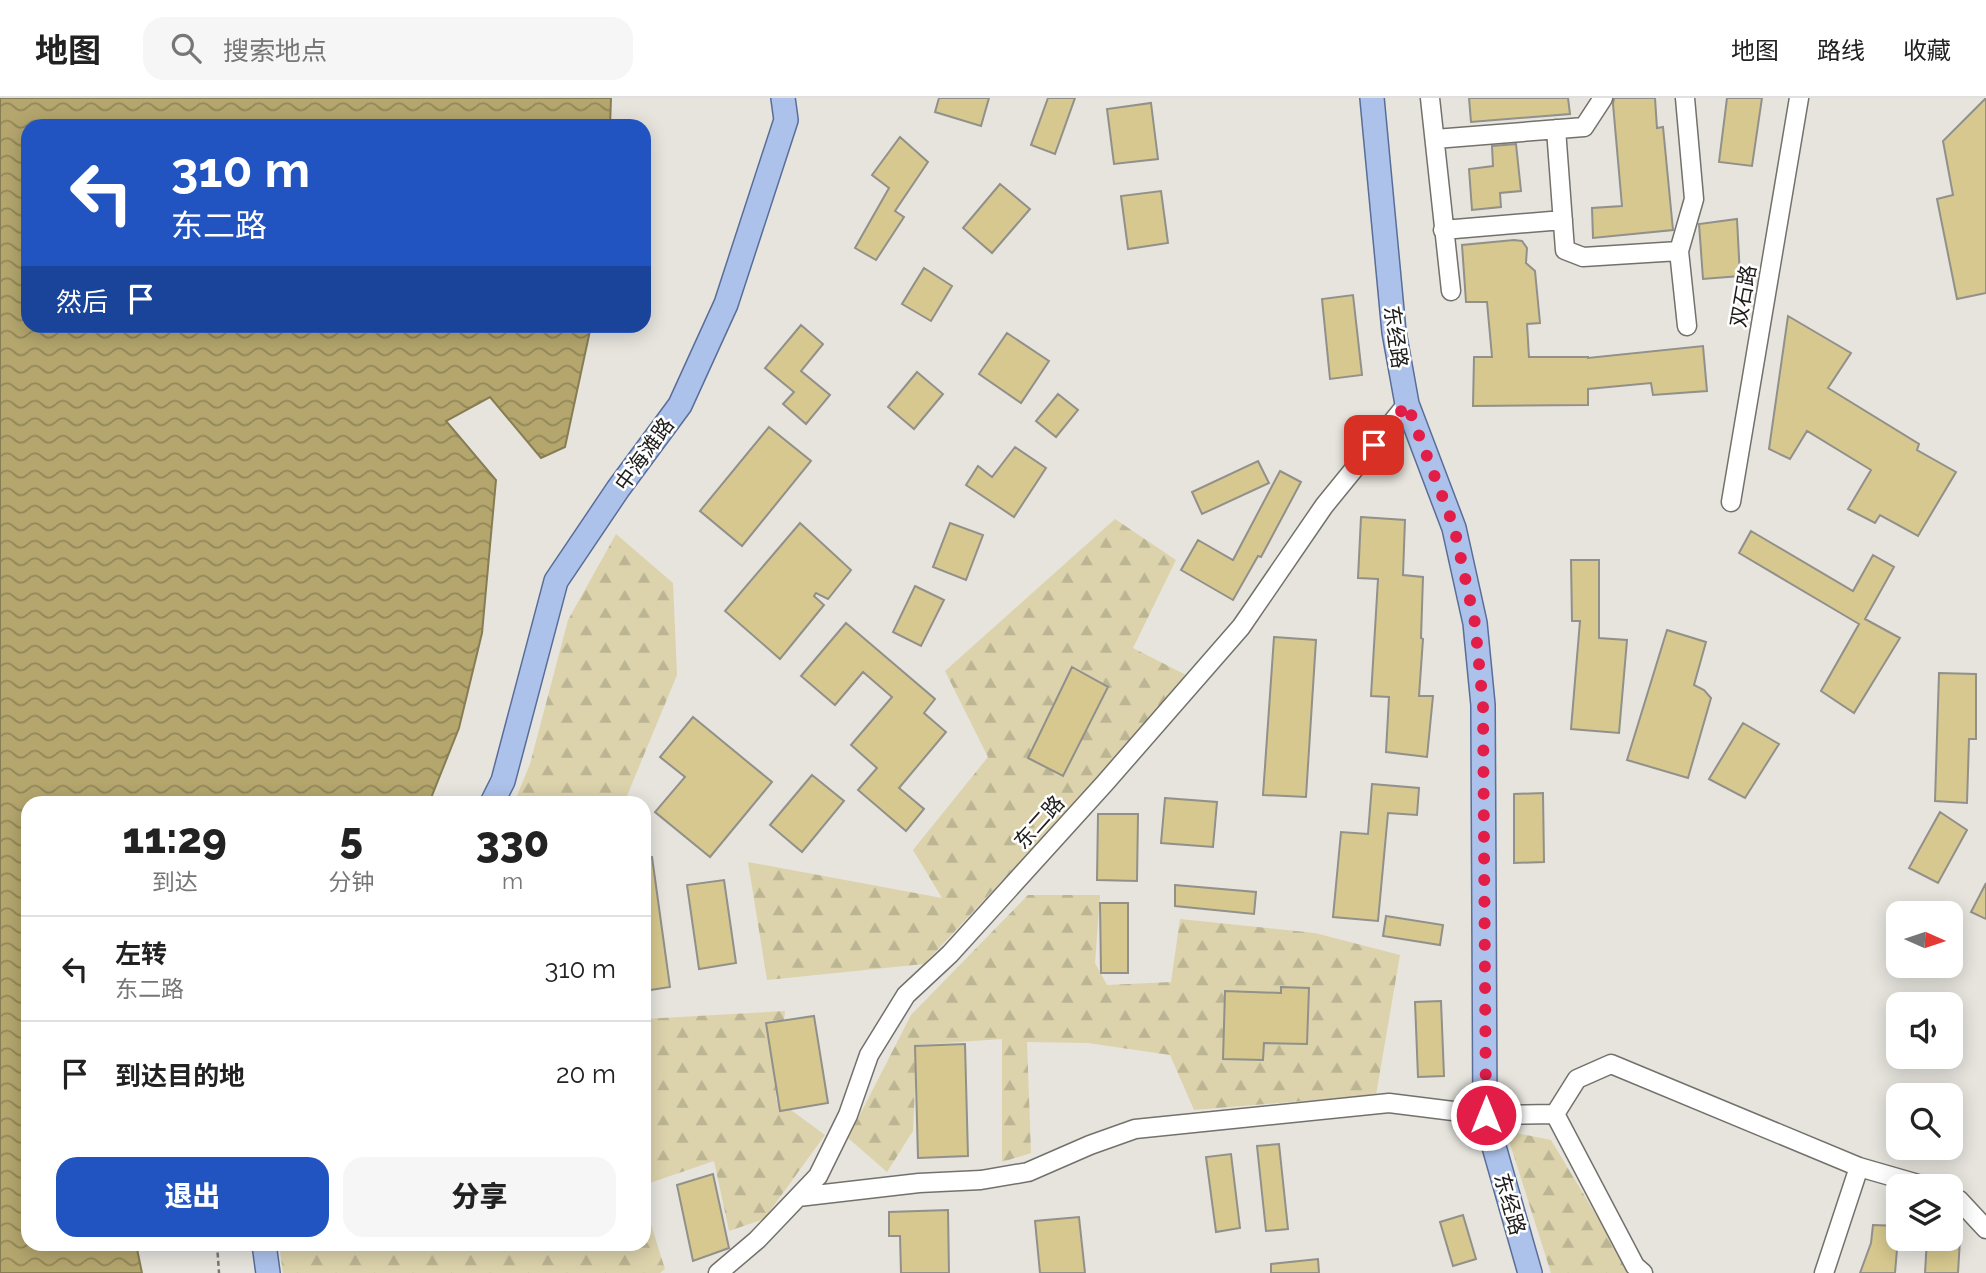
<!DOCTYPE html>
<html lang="zh">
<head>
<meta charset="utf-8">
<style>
  :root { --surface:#fff; --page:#f6f6f6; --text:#222; --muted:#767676; --line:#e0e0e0; --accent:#2154c1 }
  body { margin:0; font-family:Raleway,"Noto Sans SC",sans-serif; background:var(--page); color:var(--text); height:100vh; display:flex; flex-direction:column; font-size:26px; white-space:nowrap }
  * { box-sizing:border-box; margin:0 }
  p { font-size:23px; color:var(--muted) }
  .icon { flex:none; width:38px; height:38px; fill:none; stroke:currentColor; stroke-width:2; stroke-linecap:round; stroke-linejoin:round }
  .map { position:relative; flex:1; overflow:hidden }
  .panel { position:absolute; left:21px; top:698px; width:630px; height:455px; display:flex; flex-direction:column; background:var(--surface); border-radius:21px; box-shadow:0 4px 18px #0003 }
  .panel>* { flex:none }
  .banner { position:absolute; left:21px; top:21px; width:630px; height:214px; border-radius:21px; box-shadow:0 4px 18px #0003; background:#2154c1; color:#fff; overflow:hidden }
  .needle { width:46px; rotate:93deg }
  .buttons { position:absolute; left:1886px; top:803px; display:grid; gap:14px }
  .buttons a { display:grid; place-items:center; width:77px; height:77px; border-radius:14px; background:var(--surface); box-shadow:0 4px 18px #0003; font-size:35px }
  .pin { position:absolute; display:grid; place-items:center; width:60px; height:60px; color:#fff; margin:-30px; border-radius:14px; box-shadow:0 4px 10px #0006 }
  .me { position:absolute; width:77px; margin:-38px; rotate:0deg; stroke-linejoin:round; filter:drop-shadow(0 0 5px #0008) }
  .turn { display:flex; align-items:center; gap:24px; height:147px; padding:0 35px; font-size:32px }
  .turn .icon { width:91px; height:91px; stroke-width:2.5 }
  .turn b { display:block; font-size:49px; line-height:60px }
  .then { display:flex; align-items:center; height:66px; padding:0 35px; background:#0003; gap:14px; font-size:26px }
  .eta { display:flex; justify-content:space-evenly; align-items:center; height:119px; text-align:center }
  .eta b { font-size:42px; font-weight:800; line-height:49px }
  .button { display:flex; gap:14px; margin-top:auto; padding:14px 35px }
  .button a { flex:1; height:80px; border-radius:21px; background:var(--accent); color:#fff; font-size:28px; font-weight:800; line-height:80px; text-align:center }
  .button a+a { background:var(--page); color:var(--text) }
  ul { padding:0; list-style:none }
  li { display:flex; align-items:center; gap:21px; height:105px; padding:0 35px; border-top:2px solid var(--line) }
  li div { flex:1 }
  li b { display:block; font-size:26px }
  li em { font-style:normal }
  header { display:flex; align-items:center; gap:42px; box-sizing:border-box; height:98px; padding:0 35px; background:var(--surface); border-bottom:2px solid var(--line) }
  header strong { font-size:33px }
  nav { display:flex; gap:38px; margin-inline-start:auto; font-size:24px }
  .search { width:490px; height:63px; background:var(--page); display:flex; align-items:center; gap:18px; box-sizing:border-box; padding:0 24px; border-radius:21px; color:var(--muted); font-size:26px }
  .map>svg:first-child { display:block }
  .forest { fill:url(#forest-firs) }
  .water { fill:url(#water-waves); stroke:#877d54; stroke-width:2 }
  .building { fill:#d6c88e; stroke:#91908a; stroke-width:2 }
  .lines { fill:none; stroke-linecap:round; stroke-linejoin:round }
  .minor-casing { stroke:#73716b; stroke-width:21 }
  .major-casing { stroke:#586e99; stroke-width:26 }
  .path { stroke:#7a7974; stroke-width:2.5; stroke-dasharray:5 3.5; stroke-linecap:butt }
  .minor { stroke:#fff; stroke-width:18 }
  .major { stroke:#adc2eb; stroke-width:23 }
  .route { stroke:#e11d48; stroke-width:12; stroke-dasharray:0 21.6 }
  .labels { text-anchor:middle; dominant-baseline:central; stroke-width:5; stroke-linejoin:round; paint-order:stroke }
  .street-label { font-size:21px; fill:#1e1d1b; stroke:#fff }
</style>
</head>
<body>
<header>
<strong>地图</strong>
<div class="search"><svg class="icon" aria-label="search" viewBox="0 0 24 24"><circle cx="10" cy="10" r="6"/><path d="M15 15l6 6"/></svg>搜索地点</div>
<nav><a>地图</a><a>路线</a><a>收藏</a></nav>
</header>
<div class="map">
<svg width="1986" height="1175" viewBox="0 0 1986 1175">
  <defs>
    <pattern id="forest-firs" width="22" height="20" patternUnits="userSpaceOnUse" patternTransform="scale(1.75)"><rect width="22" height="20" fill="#dcd3ac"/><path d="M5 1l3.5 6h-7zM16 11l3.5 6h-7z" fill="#bcb593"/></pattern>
    <pattern id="water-waves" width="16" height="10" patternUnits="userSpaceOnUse" patternTransform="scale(1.75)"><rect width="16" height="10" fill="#b4a66d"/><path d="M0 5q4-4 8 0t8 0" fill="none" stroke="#928759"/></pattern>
  </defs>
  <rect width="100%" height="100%" fill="#e6e4dd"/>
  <path class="forest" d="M 1115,421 L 1176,462 L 1133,550 L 1190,579 L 1168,606 L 924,866 L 767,882 L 748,764 L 942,800 L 913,752 L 988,659 L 945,573 Z
    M 616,436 L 673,485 L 677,577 L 624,705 L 514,705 L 530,666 L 568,522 Z
    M 1028,797 L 1100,797 L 1095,865 L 1107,887 L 1171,884 L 1180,821 L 1315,835 L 1400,857 L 1376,997 L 1194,1012 L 1170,957 L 1088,945 L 1027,944 L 1031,1055 L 1002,1064 L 1002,941 L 917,947 L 913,1033 L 887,1074 L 848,1040 L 911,917 Z
    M 785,913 L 776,1001 L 825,1037 L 764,1121 L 729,1133 L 714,1063 L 644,1087 L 644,921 Z
    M 1506,1033 L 1551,1042 L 1631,1175 L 1551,1175 Z
    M 644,1104 L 665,1171 L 660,1175 L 283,1175 L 279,1146 L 644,1146 Z"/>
  <path class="water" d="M 0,0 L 611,0 L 610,28 L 28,28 L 28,228 L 591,228 L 565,349 L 541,360 L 490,299 L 446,323 L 496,382 L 482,535 L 459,630 L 429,705 L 28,705 L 28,1146 L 136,1146 L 142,1175 L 0,1175 Z"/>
  <path class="building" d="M 939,0 L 989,0 L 981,28 L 935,14 Z
    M 1048,0 L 1075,0 L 1055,56 L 1031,47 Z
    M 1469,0 L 1568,0 L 1570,16 L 1471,24 Z
    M 1614,0 L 1655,0 L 1657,30 L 1663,29 L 1673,132 L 1593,140 L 1592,110 L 1622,108 L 1613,6 Z
    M 1727,0 L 1762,0 L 1752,68 L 1719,64 Z
    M 1986,0 L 1986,195 L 1957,201 L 1937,101 L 1953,97 L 1943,43 Z
    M 1151,5 L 1158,61 L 1114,66 L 1107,11 Z
    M 900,39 L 928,64 L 895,113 L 904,119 L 876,162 L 855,150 L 889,90 L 872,77 Z
    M 1516,46 L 1521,93 L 1500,95 L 1501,109 L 1472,112 L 1469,71 L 1493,68 L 1492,48 Z
    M 1000,86 L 1030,111 L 992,155 L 963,130 Z
    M 1161,93 L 1168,145 L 1128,151 L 1121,98 Z
    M 1737,121 L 1740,178 L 1703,181 L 1699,126 Z
    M 1514,142 L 1522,143 L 1527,150 L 1526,165 L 1535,173 L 1540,225 L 1527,226 L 1529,259 L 1588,259 L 1588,260 L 1703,248 L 1707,293 L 1653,297 L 1651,285 L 1588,291 L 1588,307 L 1473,308 L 1474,259 L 1492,259 L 1487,204 L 1466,204 L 1462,147 Z
    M 924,170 L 952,188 L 931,223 L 902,206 Z
    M 1353,197 L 1362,277 L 1330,281 L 1322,201 Z
    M 1788,218 L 1851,255 L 1828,290 L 1919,346 L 1917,352 L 1956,374 L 1918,438 L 1880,417 L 1875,425 L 1848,411 L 1871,372 L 1807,333 L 1790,361 L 1769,351 Z
    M 801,227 L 823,246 L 801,273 L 830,297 L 806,326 L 783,306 L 794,294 L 765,270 Z
    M 1007,235 L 1049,263 L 1021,305 L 979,276 Z
    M 917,274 L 943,296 L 914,331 L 888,309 Z
    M 1058,296 L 1078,312 L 1056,339 L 1036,323 Z
    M 769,329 L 811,363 L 742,448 L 700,413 Z
    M 1015,349 L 1046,370 L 1014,419 L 966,387 L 978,368 L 992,379 Z
    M 1258,363 L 1269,385 L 1202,416 L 1192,394 Z
    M 1280,373 L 1301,384 L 1261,459 L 1258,458 L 1233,502 L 1181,472 L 1198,442 L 1233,462 Z
    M 1361,419 L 1405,422 L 1403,477 L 1423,479 L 1421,540 L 1423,541 L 1419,598 L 1433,598 L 1427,659 L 1386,654 L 1389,599 L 1371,598 L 1378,481 L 1358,480 Z
    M 800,425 L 851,472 L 828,501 L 816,495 L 814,498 L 824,507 L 780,561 L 725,513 Z
    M 950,425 L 983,437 L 966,482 L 933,469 Z
    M 1751,433 L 1853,493 L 1873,457 L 1894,469 L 1865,521 L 1900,540 L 1854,615 L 1821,593 L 1859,526 L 1739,455 Z
    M 1571,462 L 1599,462 L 1599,540 L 1627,542 L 1619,635 L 1571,631 L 1580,523 L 1572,523 Z
    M 915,488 L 944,502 L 921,548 L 893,534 Z
    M 846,525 L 935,601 L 924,615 L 946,634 L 899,690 L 924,711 L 906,733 L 858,692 L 877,670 L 851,647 L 892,599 L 863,574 L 835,607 L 801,578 Z
    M 1667,532 L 1706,544 L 1694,587 L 1704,592 L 1711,600 L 1688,680 L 1627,662 Z
    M 1274,539 L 1316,542 L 1306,699 L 1263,697 Z
    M 1072,569 L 1108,589 L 1063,678 L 1028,660 Z
    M 1939,575 L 1976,576 L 1976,641 L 1969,641 L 1967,705 L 1935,703 Z
    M 693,619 L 772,684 L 710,759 L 655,714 L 685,679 L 660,659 Z
    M 1743,625 L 1779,646 L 1745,700 L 1709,681 Z
    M 812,677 L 844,703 L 802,754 L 770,727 Z
    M 1372,686 L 1419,690 L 1417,717 L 1388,715 L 1378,823 L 1333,819 L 1341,734 L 1368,736 Z
    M 1543,695 L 1544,764 L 1514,765 L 1514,696 Z
    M 1165,700 L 1217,704 L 1213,749 L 1161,745 Z
    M 1940,714 L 1967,732 L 1938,785 L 1909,770 Z
    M 1098,716 L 1138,716 L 1137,783 L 1097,782 Z
    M 652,759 L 670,889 L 644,893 L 644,760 Z
    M 724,782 L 736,865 L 699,871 L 687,787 Z
    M 1986,785 L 1986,821 L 1971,814 Z
    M 1175,787 L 1256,794 L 1254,816 L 1175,808 Z
    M 1100,805 L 1128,805 L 1128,875 L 1101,875 Z
    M 1386,818 L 1443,827 L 1440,847 L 1383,838 Z
    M 1281,889 L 1309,890 L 1307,946 L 1264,945 L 1263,962 L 1223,961 L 1225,893 L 1281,895 Z
    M 1441,903 L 1444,978 L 1418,979 L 1415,904 Z
    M 814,918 L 828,1005 L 780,1013 L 766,925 Z
    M 965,946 L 968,1058 L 918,1060 L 915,948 Z
    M 1279,1046 L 1288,1131 L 1266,1133 L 1257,1048 Z
    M 1231,1056 L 1240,1130 L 1216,1134 L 1206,1059 Z
    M 713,1076 L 729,1150 L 693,1163 L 677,1087 Z
    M 948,1112 L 949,1175 L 901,1175 L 900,1138 L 889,1138 L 889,1114 Z
    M 1463,1117 L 1476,1161 L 1453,1168 L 1440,1124 Z
    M 1079,1119 L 1085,1175 L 1040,1175 L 1035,1123 Z
    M 1873,1127 L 1899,1128 L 1895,1175 L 1860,1175 L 1871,1145 Z
    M 1927,1141 L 1960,1141 L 1958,1175 L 1925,1175 Z
    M 1318,1161 L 1319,1175 L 1271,1175 L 1271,1166 Z"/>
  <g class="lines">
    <defs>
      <path id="minor" d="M 1430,0 L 1451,193
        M 1685,0 L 1694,101 L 1679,153 L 1687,228
        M 1556,31 L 1565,152 L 1583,159 L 1679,153
        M 1435,41 L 1584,29 L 1603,0
        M 1443,132 L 1563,122
        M 1731,404 L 1799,0
        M 1555,1016 L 1577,981 L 1611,966 L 1859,1069 L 1925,1088
        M 798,1099 L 919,1085 L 981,1082 L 1028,1074 L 1090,1047 L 1135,1031 L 1389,1005 L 1485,1017 L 1555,1016 L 1635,1168 L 1643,1175
        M 1951,1099 L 1959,1102 L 1986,1131
        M 718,1175 L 757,1142 L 818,1078 L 848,1017 L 869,957 L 906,897 L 950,856 L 1105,685 L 1241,529 L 1324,408 L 1407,306
        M 1824,1175 L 1859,1069"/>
      <path id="major" d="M 1372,0 L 1394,234 L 1407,306 L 1454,430 L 1475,525 L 1483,607 L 1485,1017 L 1530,1175
        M 492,705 L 503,683 L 556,483 L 618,391 L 680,307 L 726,206 L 786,22 L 783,0
        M 264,1146 L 268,1175"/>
    </defs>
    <use href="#minor" class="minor-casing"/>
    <use href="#major" class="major-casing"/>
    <path class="path" d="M 217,1146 L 219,1175"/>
    <use href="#minor" class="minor"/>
    <use href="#major" class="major"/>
  </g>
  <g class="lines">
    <path class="route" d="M 1374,347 L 1407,306 L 1454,429 L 1475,525 L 1483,607 L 1486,1017"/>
  </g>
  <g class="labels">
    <g class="street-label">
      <text transform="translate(1743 198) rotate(-80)">双石路</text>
      <text transform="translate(1396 239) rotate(82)">东经路</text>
      <text transform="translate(644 356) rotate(-54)">中海滩路</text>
      <text transform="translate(1039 724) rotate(-48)">东二路</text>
      <text transform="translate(1510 1106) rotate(74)">东经路</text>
    </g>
  </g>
</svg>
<div class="buttons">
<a><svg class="needle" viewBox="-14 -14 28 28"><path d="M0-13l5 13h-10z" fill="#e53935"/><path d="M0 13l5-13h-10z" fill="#767676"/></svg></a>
<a><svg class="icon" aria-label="sound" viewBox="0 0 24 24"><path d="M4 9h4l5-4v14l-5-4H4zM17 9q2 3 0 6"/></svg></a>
<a><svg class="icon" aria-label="search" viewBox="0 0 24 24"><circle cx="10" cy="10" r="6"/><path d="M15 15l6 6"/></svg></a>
<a><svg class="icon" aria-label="layers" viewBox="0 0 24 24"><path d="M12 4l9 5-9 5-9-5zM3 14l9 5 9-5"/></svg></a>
</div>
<div class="pin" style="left:1374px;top:347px;background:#d93025"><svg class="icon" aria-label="arrive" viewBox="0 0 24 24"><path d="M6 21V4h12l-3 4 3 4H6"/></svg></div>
<svg class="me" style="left:1486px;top:1017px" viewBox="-20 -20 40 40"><circle r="17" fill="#e11d48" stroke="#fff" stroke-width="3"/><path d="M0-11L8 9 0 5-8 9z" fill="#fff"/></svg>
<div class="banner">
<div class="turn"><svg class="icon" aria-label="left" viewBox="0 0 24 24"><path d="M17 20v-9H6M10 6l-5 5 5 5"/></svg><div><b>310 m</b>东二路</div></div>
<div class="then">然后<svg class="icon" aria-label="arrive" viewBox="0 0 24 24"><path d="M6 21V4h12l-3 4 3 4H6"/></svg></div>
</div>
<section class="panel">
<div class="eta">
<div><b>11:29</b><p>到达</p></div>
<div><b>5</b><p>分钟</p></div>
<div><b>330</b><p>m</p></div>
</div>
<ul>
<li><svg class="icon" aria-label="left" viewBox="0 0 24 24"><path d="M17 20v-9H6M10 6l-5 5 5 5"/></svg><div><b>左转</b><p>东二路</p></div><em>310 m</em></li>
<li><svg class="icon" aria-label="arrive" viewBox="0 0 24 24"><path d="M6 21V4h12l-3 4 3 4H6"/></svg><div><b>到达目的地</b></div><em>20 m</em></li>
</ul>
<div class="button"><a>退出</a><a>分享</a></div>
</section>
</div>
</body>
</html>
